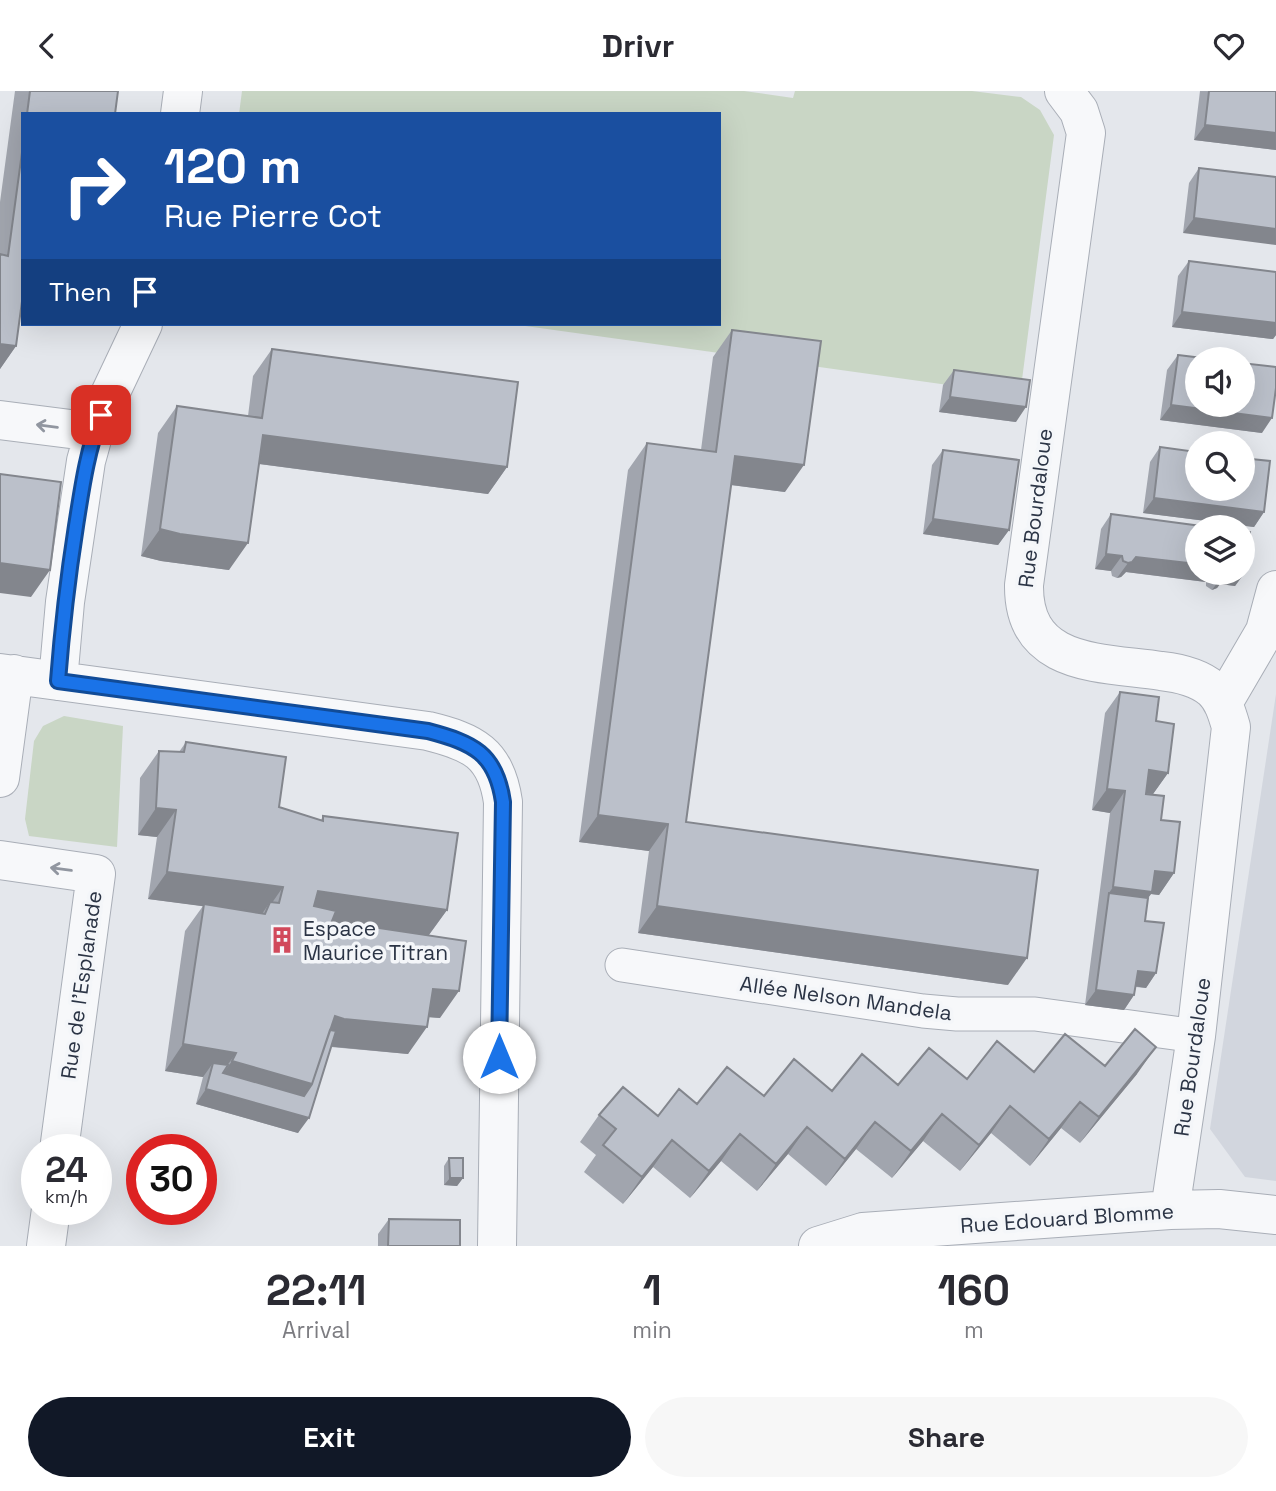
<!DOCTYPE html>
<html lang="en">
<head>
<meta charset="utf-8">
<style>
  :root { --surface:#fff; --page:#f7f7f7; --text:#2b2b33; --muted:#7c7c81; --accent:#111827 }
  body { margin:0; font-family:"Space Grotesk",sans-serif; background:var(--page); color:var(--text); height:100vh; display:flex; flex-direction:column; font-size:26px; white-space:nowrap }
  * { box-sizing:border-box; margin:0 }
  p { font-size:23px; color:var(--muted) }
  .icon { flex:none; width:38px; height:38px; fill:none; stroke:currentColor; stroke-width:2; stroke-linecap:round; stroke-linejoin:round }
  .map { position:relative; height:1155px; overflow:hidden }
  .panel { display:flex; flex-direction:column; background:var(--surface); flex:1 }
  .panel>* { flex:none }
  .top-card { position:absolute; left:21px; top:21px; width:700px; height:214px; border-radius:0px; box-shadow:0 7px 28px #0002; background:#1a4fa0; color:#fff; overflow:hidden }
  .fabs { position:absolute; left:1185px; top:256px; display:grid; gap:14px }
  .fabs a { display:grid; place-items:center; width:70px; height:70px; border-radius:50%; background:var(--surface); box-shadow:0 7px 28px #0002; font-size:35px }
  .speed { position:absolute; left:21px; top:1043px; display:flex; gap:14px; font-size:35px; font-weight:700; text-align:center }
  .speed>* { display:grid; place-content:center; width:91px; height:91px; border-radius:50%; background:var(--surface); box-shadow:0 7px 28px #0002; line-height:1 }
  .speed small { font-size:18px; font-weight:400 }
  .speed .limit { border:10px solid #d22; background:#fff; color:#111 }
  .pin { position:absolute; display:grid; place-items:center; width:60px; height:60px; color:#fff; margin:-30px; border-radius:14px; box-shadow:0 4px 10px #0006 }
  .me { position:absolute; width:77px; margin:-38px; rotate:0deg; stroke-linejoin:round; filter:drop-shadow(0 0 5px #0008) }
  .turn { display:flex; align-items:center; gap:24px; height:147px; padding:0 28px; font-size:32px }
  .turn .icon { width:91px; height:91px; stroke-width:2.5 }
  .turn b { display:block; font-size:49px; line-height:60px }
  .then { display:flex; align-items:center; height:66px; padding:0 28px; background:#0003; gap:14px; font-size:26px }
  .eta { display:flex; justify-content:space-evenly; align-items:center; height:119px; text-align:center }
  .eta b { font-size:42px; font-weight:600; line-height:49px }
  .action { display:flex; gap:14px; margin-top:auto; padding:14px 28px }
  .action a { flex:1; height:80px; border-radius:42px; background:var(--accent); color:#fff; font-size:28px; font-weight:600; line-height:80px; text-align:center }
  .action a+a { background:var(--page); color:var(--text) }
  header { display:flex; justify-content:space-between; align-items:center; height:91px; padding:0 28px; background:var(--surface); font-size:32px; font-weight:600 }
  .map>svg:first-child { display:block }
  .built { fill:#d2d6de }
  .grass { fill:#c9d6c5 }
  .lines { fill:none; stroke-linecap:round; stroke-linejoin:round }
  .pedestrian-casing { stroke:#a9aeb7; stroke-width:35 }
  .minor-casing { stroke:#a9aeb7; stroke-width:40 }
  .pedestrian { stroke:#f7f8fa; stroke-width:33 }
  .minor { stroke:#f7f8fa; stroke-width:38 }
  .wall { fill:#a1a5ae }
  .shaded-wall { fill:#83868d }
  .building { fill:#bbc0ca; stroke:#83868d; stroke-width:2 }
  .oneway { stroke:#9196a0 }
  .route-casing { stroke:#114b97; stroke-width:18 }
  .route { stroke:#1a73e8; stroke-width:12 }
  .labels { text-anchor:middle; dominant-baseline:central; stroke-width:7; stroke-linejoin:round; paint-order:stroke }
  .street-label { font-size:21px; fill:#2b3445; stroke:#f4f6f9 }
  .poi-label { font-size:21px; fill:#2b3445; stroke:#f4f6f9; text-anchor:start }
</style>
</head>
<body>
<header><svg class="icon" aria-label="back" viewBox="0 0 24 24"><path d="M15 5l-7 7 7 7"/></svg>Drivr<svg class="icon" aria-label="heart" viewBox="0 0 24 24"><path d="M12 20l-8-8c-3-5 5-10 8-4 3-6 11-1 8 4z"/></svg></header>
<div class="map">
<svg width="1276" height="1155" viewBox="0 0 1276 1155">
  <rect width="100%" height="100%" fill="#e4e7ec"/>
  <path class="built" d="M 1276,603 L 1276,1090 L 1245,1086 L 1210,1038 Z"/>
  <path class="grass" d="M 242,0 L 744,0 L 793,7 L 795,0 L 972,0 L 1021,6 L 1040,19 L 1054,44 L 1020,304 L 511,233 L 719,233 L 719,23 L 239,23 Z
    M 64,625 L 123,635 L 117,756 L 29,745 L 25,728 L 34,650 L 43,635 Z"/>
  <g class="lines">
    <defs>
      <path id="pedestrian" d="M 622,874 L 923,920 L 957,923 L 1035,923 L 1196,945"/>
      <path id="minor" d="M 1064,0 L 1079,20 L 1086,42 L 1024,494 C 1023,576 1100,571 1161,580 C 1179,582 1198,586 1212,598 C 1223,608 1227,622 1231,636 L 1196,945 L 1170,1119
        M 180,23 L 183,0
        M 0,329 L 94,341
        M 0,582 L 428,640 C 473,651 496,662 503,711 L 497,1155
        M 58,590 L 65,511 L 86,370 L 94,341 L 108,307 L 143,233
        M 1223,612 L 1265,540 L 1276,499
        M 0,687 L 14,583
        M 0,769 L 96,783 L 59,1059
        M 46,1155 L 51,1118
        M 818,1155 L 863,1141 L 1170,1119 L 1219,1118 L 1276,1124"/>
    </defs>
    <use href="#pedestrian" class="pedestrian-casing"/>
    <use href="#minor" class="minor-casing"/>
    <use href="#pedestrian" class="pedestrian"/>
    <use href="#minor" class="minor"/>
  </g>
  <path class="wall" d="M 15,0 L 118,0 L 115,23 L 23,23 L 23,202 L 16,255 L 0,278 L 0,111 Z
    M 1200,0 L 1276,0 L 1276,59 L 1194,49 Z
    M 1199,77 L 1276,86 L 1183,142 L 1189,92 Z
    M 1189,170 L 1276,181 L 1276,244 L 1273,248 L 1172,236 L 1178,185 Z
    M 732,239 L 785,401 L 731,394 L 686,731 L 1008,894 L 638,842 L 649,760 L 579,751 L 628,379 L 647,352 L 701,359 L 713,266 Z
    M 272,258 L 507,376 L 488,403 L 259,373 L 229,479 L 161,470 L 141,465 L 158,342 L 177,315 L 248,325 L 253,285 Z
    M 1178,264 L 1262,342 L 1160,329 L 1167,279 Z
    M 954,279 L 1016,331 L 939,321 L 943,294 Z
    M 1160,356 L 1264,421 L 1254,436 L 1143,422 L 1150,371 Z
    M 943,359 L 1009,439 L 998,454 L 923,443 L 932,374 Z
    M 1111,423 L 1197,481 L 1242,481 L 1246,480 L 1235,495 L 1220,493 L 1217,497 L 1212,499 L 1206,495 L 1206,491 L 1126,481 L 1121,486 L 1117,487 L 1112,485 L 1111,480 L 1095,478 L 1101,438 Z
    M 1120,601 L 1156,630 L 1168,682 L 1153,703 L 1161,729 L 1174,782 L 1159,804 L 1151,803 L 1148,807 L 1145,830 L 1156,882 L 1146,897 L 1136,896 L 1134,904 L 1124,919 L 1085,914 L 1110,722 L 1092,719 L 1105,622 Z
    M 186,651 L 279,716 L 321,729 L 323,725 L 447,819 L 429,844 L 440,927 L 428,926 L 408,963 L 331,956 L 298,1042 L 196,1013 L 203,986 L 165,980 L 185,840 L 203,815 L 148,808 L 157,746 L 138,744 L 140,687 L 159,660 L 179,661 Z
    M 1105,975 L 1137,983 L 1080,1052 L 1061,1037 L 1030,1075 L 991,1042 L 960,1080 L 923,1050 L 892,1087 L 856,1058 L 826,1095 L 788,1063 L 757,1100 L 721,1070 L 690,1107 L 653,1076 L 623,1113 L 584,1081 L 596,1064 L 580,1051 L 599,1024 L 658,1025 L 697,1013 L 764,1005 L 1034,981 Z
    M 449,1067 L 463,1087 L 457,1095 L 444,1094 L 444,1075 Z
    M 389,1128 L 460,1155 L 378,1155 L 378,1143 Z"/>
  <path class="shaded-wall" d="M 1205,34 L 1276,42 L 1276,59 L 1194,49 Z
    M 1194,127 L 1276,138 L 1276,154 L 1183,142 Z
    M 1182,221 L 1276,232 L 1276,244 L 1273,248 L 1172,236 Z
    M 0,253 L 16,255 L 0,278 Z
    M 950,306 L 1026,316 L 1016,331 L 939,321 Z
    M 1171,314 L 1272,327 L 1262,342 L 1160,329 Z
    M 263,344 L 507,376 L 488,403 L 244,371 Z
    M 735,365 L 804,374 L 785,401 L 716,392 Z
    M 1154,407 L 1264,421 L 1254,436 L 1143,422 Z
    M 933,428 L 1009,439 L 998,454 L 923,443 Z
    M 160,438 L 248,452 L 229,479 L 161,470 L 141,465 Z
    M 1106,463 L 1122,465 L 1111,480 L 1095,478 Z
    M 1136,466 L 1197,473 L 1197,481 L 1212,481 L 1206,491 L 1126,481 L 1121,486 L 1117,487 L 1128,472 Z
    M 0,472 L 50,479 L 31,506 L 0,502 Z
    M 1242,480 L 1246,480 L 1235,495 L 1220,493 L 1217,497 L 1212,499 L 1223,484 L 1227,481 L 1242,481 Z
    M 1149,679 L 1168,682 L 1153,703 L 1134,701 Z
    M 1107,698 L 1125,700 L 1110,722 L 1092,719 Z
    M 156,717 L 176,719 L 157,746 L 138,744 Z
    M 598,724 L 668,733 L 649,760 L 579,751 Z
    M 1155,780 L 1174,782 L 1159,804 L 1151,803 L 1137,822 L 1109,802 L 1113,796 Z
    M 167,781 L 283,796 L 267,819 L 270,811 L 262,823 L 148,808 Z
    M 318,800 L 447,819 L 428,845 L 299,827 Z
    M 657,815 L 1027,867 L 1008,894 L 638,842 Z
    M 1138,880 L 1156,882 L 1146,897 L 1127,894 Z
    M 433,898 L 459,900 L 440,927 L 414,925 Z
    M 1096,899 L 1134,904 L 1124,919 L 1085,914 Z
    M 335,925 L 427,936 L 408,963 L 325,955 Z
    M 183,953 L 236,962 L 217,989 L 213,972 L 203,986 L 165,980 Z
    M 1156,956 L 1137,983 L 1080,1052 L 1099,1026 Z
    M 232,970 L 312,993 L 293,1020 L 213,997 Z
    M 206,998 L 309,1027 L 298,1042 L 196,1013 Z
    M 1080,1011 L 1061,1037 L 1030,1075 L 1049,1048 Z
    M 1010,1015 L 991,1042 L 960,1080 L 979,1054 Z
    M 942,1023 L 923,1050 L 892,1087 L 911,1060 Z
    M 875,1031 L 856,1058 L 826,1095 L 845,1068 Z
    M 807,1036 L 788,1063 L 757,1100 L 776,1073 Z
    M 740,1043 L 721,1070 L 690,1107 L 709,1080 Z
    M 672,1049 L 653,1076 L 623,1113 L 642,1086 Z
    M 450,1087 L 463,1087 L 457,1095 L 444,1094 Z"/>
  <path class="building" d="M 30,0 L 118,0 L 115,23 L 27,23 Z
    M 1209,0 L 1276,0 L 1276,42 L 1205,34 Z
    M 23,54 L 23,203 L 16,255 L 0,253 L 0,163 L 8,165 Z
    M 1199,77 L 1276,86 L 1276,138 L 1194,127 Z
    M 1189,170 L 1276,181 L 1276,232 L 1182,221 Z
    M 732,239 L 821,250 L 804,374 L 735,365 L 686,731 L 1038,779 L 1027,867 L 657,815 L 668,733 L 598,724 L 647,352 L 716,361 Z
    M 272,258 L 518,291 L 507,376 L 263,344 L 248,452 L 180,443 L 160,438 L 177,315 L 262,327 Z
    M 1178,264 L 1211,268 L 1197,268 L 1197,313 L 1242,313 L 1242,272 L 1276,276 L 1276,297 L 1272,327 L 1171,314 Z
    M 954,279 L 1030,289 L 1026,316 L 950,306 Z
    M 1160,356 L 1197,361 L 1197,397 L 1242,397 L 1242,367 L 1270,370 L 1264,421 L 1154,407 Z
    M 943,359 L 1019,369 L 1009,439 L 933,428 Z
    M 0,383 L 61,391 L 50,479 L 0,472 Z
    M 1111,423 L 1209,436 L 1197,436 L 1197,473 L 1136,466 L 1132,471 L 1128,472 L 1123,470 L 1122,465 L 1106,463 Z
    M 1242,440 L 1250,441 L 1246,480 L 1242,480 Z
    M 1218,481 L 1228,481 L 1223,484 Z
    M 1120,601 L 1159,606 L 1156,630 L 1174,633 L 1168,682 L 1149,679 L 1146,703 L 1164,705 L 1161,729 L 1180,731 L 1174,782 L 1155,780 L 1152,801 L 1113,796 L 1125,700 L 1107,698 Z
    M 186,651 L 286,666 L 279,716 L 323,730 L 323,725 L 458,742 L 447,819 L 318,800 L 314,815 L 336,820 L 332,830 L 466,850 L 459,900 L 433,898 L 427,936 L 344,928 L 335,925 L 312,993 L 232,970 L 236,962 L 183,953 L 204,813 L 265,823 L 270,811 L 279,812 L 283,796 L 167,781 L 176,719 L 156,717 L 159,660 L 184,661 Z
    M 1109,802 L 1148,807 L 1145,830 L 1164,832 L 1156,882 L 1138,880 L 1134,904 L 1096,899 Z
    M 1135,938 L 1156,956 L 1099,1026 L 1080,1011 L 1049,1048 L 1010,1015 L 979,1054 L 942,1023 L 911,1060 L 875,1031 L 845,1068 L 807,1036 L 776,1073 L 740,1043 L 709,1080 L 672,1049 L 642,1086 L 603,1054 L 616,1038 L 599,1024 L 623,996 L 658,1025 L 679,998 L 697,1013 L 727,976 L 764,1005 L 794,968 L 832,1000 L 862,963 L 898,994 L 929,957 L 967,988 L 997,950 L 1034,981 L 1065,943 L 1105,975 Z
    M 330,939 L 336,940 L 309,1027 L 206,998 L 213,972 L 228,974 L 223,982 L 304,1005 L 312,993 Z
    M 449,1067 L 463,1067 L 463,1087 L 450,1087 Z
    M 389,1128 L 460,1129 L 460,1155 L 388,1155 Z"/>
  <defs><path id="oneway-shaft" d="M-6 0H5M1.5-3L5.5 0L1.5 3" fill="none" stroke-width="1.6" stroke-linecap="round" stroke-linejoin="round" transform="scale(1.75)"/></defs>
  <g class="oneway">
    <use href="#oneway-shaft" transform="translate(47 335) rotate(-173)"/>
    <use href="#oneway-shaft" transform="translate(61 778) rotate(-172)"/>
  </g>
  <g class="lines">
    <defs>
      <path id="route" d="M 101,324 C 87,360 82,397 76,435 C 68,486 62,538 58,590 L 428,640 C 473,652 496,662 503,711 L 499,966"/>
    </defs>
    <use href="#route" class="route-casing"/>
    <use href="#route" class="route"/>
  </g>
  <defs>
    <symbol id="building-bare" viewBox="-9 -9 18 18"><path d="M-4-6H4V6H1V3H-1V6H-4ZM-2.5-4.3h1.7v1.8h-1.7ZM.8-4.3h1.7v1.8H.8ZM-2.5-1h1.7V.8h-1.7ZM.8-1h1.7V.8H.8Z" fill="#d1495b" stroke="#f4f6f9" stroke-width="2.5" paint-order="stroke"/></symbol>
  </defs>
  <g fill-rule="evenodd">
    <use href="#building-bare" x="263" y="830" width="38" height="38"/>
  </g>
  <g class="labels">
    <g class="street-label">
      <text transform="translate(1035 417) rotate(-83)">Rue Bourdaloue</text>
      <text transform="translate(81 894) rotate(-82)">Rue de l'Esplanade</text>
      <text transform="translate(846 907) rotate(8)">Allée Nelson Mandela</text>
      <text transform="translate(1192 966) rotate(-82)">Rue Bourdaloue</text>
      <text transform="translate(1067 1127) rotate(-4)">Rue Edouard Blomme</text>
    </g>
    <g class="poi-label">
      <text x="303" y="837">Espace<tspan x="303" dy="24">Maurice Titran</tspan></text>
    </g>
  </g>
</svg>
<div class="fabs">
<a><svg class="icon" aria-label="sound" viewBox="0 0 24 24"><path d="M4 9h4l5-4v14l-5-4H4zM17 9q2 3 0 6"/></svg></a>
<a><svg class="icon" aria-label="search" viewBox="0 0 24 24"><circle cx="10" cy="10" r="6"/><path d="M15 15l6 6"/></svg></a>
<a><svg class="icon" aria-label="layers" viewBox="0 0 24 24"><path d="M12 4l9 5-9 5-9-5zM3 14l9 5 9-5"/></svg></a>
</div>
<div class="speed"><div>24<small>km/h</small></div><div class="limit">30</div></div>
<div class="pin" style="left:101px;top:324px;background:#d93025"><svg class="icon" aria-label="arrive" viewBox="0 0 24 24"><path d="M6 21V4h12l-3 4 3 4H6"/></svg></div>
<svg class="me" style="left:499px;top:966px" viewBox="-20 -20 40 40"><circle r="19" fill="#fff"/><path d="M0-13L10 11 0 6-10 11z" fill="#1a73e8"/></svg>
<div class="top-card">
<div class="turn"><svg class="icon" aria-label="right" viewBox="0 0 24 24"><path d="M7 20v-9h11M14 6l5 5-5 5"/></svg><div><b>120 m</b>Rue Pierre Cot</div></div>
<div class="then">Then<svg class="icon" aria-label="arrive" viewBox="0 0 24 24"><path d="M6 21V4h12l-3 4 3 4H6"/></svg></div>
</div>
</div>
<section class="panel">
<div class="eta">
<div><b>22:11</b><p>Arrival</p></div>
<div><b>1</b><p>min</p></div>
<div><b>160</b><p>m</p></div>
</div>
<div class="action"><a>Exit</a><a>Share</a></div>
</section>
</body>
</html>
